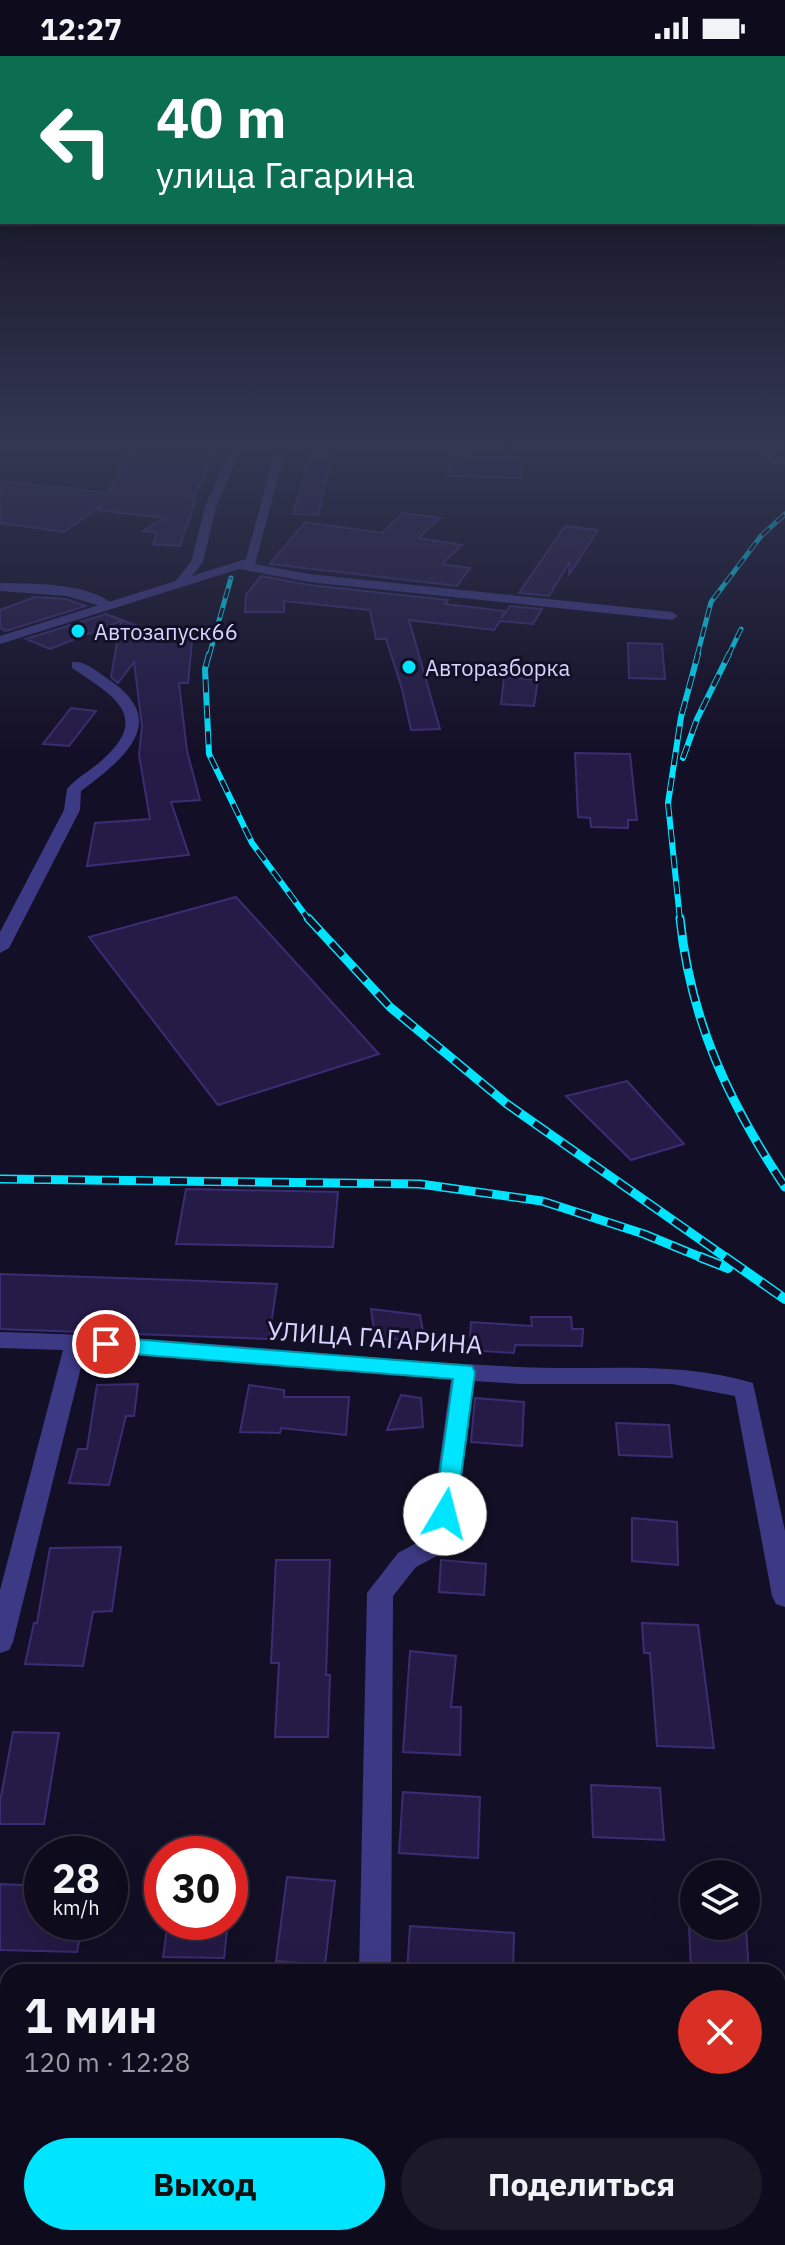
<!DOCTYPE html>
<html lang="ru">
<head>
<meta charset="utf-8">
<style>
  :root { --surface:#0e0b1c; --page:#1c1929; --text:#f1f3f6; --muted:#9b9ba3; --line:#2e2b3b; --accent:#00e5ff }
  body { margin:0; font-family:"IBM Plex Sans",sans-serif; background:var(--page); color:var(--text); height:100vh; display:flex; flex-direction:column; font-size:30px; white-space:nowrap }
  * { box-sizing:border-box; margin:0 }
  p { font-size:26px; color:var(--muted) }
  .icon { flex:none; width:44px; height:44px; fill:none; stroke:currentColor; stroke-width:2; stroke-linecap:round; stroke-linejoin:round }
  .map { position:relative; flex:1; overflow:hidden }
  .panel { position:absolute; left:0px; top:1908px; width:786px; height:282px; display:flex; flex-direction:column; background:var(--surface); border-radius:24px 24px 0 0; box-shadow:0 8px 32px #0002,0 0 0 2px var(--line) }
  .panel>* { flex:none }
  .guide { position:absolute; left:0px; top:0px; width:786px; height:168px; box-shadow:0 8px 32px #0002,0 0 0 2px var(--line); background:#0b6e4f; color:#fff; overflow:hidden }
  .tools { position:absolute; left:680px; top:1804px; display:grid; gap:16px }
  .tools a { display:grid; place-items:center; width:80px; height:80px; border-radius:50%; background:var(--surface); box-shadow:0 8px 32px #0002,0 0 0 2px var(--line); font-size:40px }
  .speed { position:absolute; left:24px; top:1780px; display:flex; gap:16px; font-size:40px; font-weight:700; text-align:center }
  .speed>* { display:grid; place-content:center; width:104px; height:104px; border-radius:50%; background:var(--surface); box-shadow:0 8px 32px #0002,0 0 0 2px var(--line); line-height:1 }
  .speed small { font-size:20px; font-weight:400 }
  .speed .limit { border:12px solid #d22; background:#fff; color:#111 }
  .pin { position:absolute; display:grid; place-items:center; width:68px; height:68px; color:#fff; margin:-34px; border:4px solid #fff; border-radius:50%; box-shadow:0 2px 8px #0007 }
  .me { position:absolute; width:88px; margin:-44px; rotate:8deg; stroke-linejoin:round; filter:drop-shadow(0 0 6px #0008) }
  .turn { display:flex; align-items:center; gap:28px; height:168px; padding:0 24px; font-size:36px }
  .turn .icon { width:104px; height:104px; stroke-width:2.5 }
  .turn b { display:block; font-size:56px; line-height:68px }
  .round { display:grid; place-items:center; flex:none; width:84px; height:84px; border-radius:42px; background:var(--page) }
  .headline { display:flex; align-items:center; justify-content:space-between; height:136px; padding:0 24px }
  h1 { font-size:48px; font-weight:800; line-height:60px }
  .action { display:flex; gap:16px; margin-top:auto; padding:16px 24px }
  .action a { flex:1; height:92px; border-radius:48px; background:var(--accent); color:#111; font-size:32px; font-weight:800; line-height:92px; text-align:center }
  .action a+a { background:var(--page); color:var(--text) }
  .status { display:flex; justify-content:space-between; align-items:center; height:56px; padding:0 40px; background:var(--surface); direction:ltr }
  .status svg { height:22px; fill:currentColor }
  .map>svg:first-child { display:block }
  .building { fill:#241b47; stroke:#3b2d73; stroke-width:2 }
  .lines { fill:none; stroke-linecap:round; stroke-linejoin:round }
  .minor { fill:#3d3a85; fill-rule:evenodd }
  .tertiary { fill:#3d3a85; fill-rule:evenodd }
  .rail-far3-casing { stroke:#00e5ff; stroke-width:5 }
  .rail-far2-casing { stroke:#00e5ff; stroke-width:6 }
  .rail-far1-casing { stroke:#00e5ff; stroke-width:9 }
  .rail-casing { stroke:#00e5ff; stroke-width:10 }
  .rail-far3 { stroke:#130f26; stroke-width:3; stroke-dasharray:10; stroke-linecap:butt }
  .rail-far2 { stroke:#130f26; stroke-width:4; stroke-dasharray:13; stroke-linecap:butt }
  .rail-far1 { stroke:#130f26; stroke-width:6; stroke-dasharray:17; stroke-linecap:butt }
  .rail { stroke:#130f26; stroke-width:7; stroke-dasharray:22; stroke-linecap:butt }
  .route { fill:#00e5ff; stroke:#0095a6; stroke-width:2 }
  .poi-dot { fill:#00e5ff; stroke:#130f26; stroke-width:3 }
  .labels { text-anchor:middle; dominant-baseline:central; stroke-width:6; stroke-linejoin:round; paint-order:stroke }
  .far-poi-label { font-size:22px; fill:#d9d4ff; stroke:#130f26; text-anchor:start }
  .street-label { font-size:26px; fill:#d9d4ff; stroke:#130f26 }
</style>
</head>
<body>
<div class="status"><b>12:27</b><svg viewBox="0 0 49 12"><path d="M0 12V9h3v3zM5 12V6h3v6zM10 12V3h3v9zM15 12V0h3v12zM26 1h20v11H26zM47 4h2v5h-2z"/></svg></div>
<div class="map">
<svg width="785" height="2189" viewBox="0 0 785 2189">
  <rect width="100%" height="100%" fill="#130f26"/>
  <path class="building" d="M 132,392 L 220,392 L 192,443 L 196,443 L 180,490 L 153,488 L 157,477 L 143,475 L 164,462 L 99,454 L 102,449 L 64,476 L 0,467 L 0,425 L 108,437 Z
    M 451,396 L 472,396 L 471,401 L 522,402 L 521,422 L 447,420 Z
    M 310,399 L 332,400 L 318,459 L 293,458 Z
    M 403,457 L 440,462 L 418,482 L 462,489 L 442,508 L 470,512 L 457,530 L 270,508 L 305,466 L 382,477 Z
    M 565,470 L 598,474 L 569,519 L 570,505 L 549,540 L 519,537 Z
    M 261,520 L 309,529 L 448,544 L 445,548 L 505,555 L 501,563 L 510,550 L 542,553 L 533,568 L 500,565 L 494,574 L 409,564 L 440,673 L 411,674 L 402,633 L 386,583 L 376,583 L 370,554 L 284,545 L 284,556 L 245,556 L 246,539 Z
    M 35,541 L 66,543 L 86,550 L 6,575 L 0,572 L 0,554 Z
    M 106,558 L 148,574 L 193,575 L 188,627 L 179,627 L 187,695 L 200,744 L 171,746 L 189,799 L 87,810 L 95,767 L 150,763 L 139,699 L 142,670 L 134,606 L 118,627 L 111,621 L 121,565 L 50,593 L 26,583 Z
    M 628,587 L 662,588 L 665,623 L 629,622 Z
    M 504,621 L 538,624 L 534,650 L 501,648 Z
    M 71,652 L 96,655 L 69,690 L 43,688 Z
    M 575,697 L 630,698 L 637,764 L 628,764 L 628,772 L 591,771 L 590,762 L 578,761 Z
    M 236,841 L 379,998 L 218,1049 L 89,881 Z
    M 627,1025 L 684,1088 L 631,1104 L 566,1040 Z
    M 186,1133 L 338,1136 L 333,1191 L 176,1188 Z
    M 0,1218 L 177,1224 L 277,1228 L 269,1283 L 0,1273 Z
    M 371,1253 L 420,1259 L 425,1286 L 375,1281 Z
    M 531,1261 L 571,1261 L 572,1273 L 583,1273 L 582,1290 L 515,1289 L 514,1297 L 469,1294 L 471,1266 L 532,1270 Z
    M 138,1328 L 134,1360 L 126,1360 L 109,1429 L 69,1427 L 78,1393 L 87,1393 L 97,1329 Z
    M 249,1329 L 284,1334 L 284,1341 L 349,1341 L 346,1379 L 281,1372 L 280,1377 L 240,1376 Z
    M 401,1339 L 421,1342 L 423,1371 L 387,1374 Z
    M 475,1342 L 524,1346 L 522,1390 L 471,1386 Z
    M 616,1367 L 669,1369 L 672,1401 L 619,1399 Z
    M 632,1462 L 677,1466 L 678,1509 L 632,1505 Z
    M 121,1491 L 112,1555 L 93,1556 L 83,1610 L 25,1608 L 34,1567 L 37,1567 L 50,1492 Z
    M 276,1504 L 330,1504 L 326,1619 L 330,1619 L 328,1681 L 275,1681 L 279,1607 L 271,1607 Z
    M 441,1504 L 486,1508 L 484,1539 L 439,1536 Z
    M 642,1567 L 698,1569 L 714,1692 L 657,1690 L 650,1597 L 644,1597 Z
    M 410,1595 L 456,1600 L 451,1651 L 461,1651 L 460,1699 L 403,1696 Z
    M 13,1676 L 59,1677 L 44,1768 L 0,1768 L 0,1746 Z
    M 591,1729 L 660,1732 L 664,1784 L 593,1781 Z
    M 403,1736 L 480,1741 L 478,1802 L 399,1797 Z
    M 287,1821 L 335,1825 L 325,1909 L 276,1905 Z
    M 0,1828 L 42,1830 L 42,1866 L 83,1866 L 77,1896 L 0,1894 Z
    M 168,1866 L 228,1866 L 224,1902 L 163,1901 Z
    M 410,1870 L 514,1877 L 513,1916 L 407,1916 Z
    M 689,1870 L 746,1872 L 749,1916 L 691,1916 Z"/>
  <g class="lines">
    <path class="minor" d="M 231,392 L 241,392 L 216,451 L 203,506 L 184,530 L 176,530 L 174,527 L 191,506 L 205,451 Z
      M 757,392 L 767,392 L 774,401 L 785,403 L 785,409 L 766,405 Z
      M 243,506 L 309,518 L 672,556 L 678,560 L 672,564 L 309,526 L 239,513 L 239,507 Z
      M 0,527 C 34,528 85,526 113,548 L 107,552 L 67,540 L 0,535 Z
      M 72,606 C 85,604 100,618 111,625 C 171,667 122,704 81,735 L 80,754 L 9,892 L 0,897 L 0,876 L 64,754 L 67,733 C 76,722 90,715 101,705 C 153,660 112,639 72,612 Z
      M 0,1276 C 173,1280 346,1303 519,1311 C 597,1315 677,1304 753,1327 L 785,1475 L 785,1551 L 776,1548 L 772,1540 L 735,1340 L 672,1328 L 521,1328 L 474,1325 L 454,1486 L 450,1493 L 416,1511 L 393,1540 L 391,1916 L 359,1916 L 367,1537 L 398,1497 L 429,1480 L 451,1323 L 85,1295 L 13,1586 L 9,1594 L 0,1597 L 0,1534 L 63,1294 L 0,1292 Z
      M 0,1947 L 8,1947 L 8,1979 L 0,1979 Z
      M 778,1997 L 785,1998 L 785,2030 L 778,2029 Z
      M 349,2182 L 385,2182 L 385,2189 L 349,2189 Z"/>
    <path class="tertiary" d="M 276,392 L 286,392 L 255,508 L 0,588 L 0,580 L 246,503 Z"/>
    <defs>
      <path id="rail-far3" d="M 209,600 L 231,522
        M 697,600 L 711,546 L 761,480 L 785,458
        M 728,600 L 741,573"/>
      <path id="rail-far2" d="M 209,598 L 205,613 L 209,698 L 252,787 L 309,864
        M 683,702 L 697,663 L 729,598
        M 680,864 L 668,747 L 681,661 L 698,598"/>
      <path id="rail-far1" d="M 308,862 L 390,951 L 507,1048 L 728,1203
        M 680,862 C 690,964 729,1047 785,1131
        M 0,1123 L 420,1128 L 542,1145 L 644,1178 L 705,1203"/>
      <path id="rail" d="M 700,1201 L 728,1212
        M 725,1201 L 785,1243"/>
    </defs>
    <use href="#rail-far3" class="rail-far3-casing"/>
    <use href="#rail-far2" class="rail-far2-casing"/>
    <use href="#rail-far1" class="rail-far1-casing"/>
    <use href="#rail" class="rail-casing"/>
    <use href="#rail-far3" class="rail-far3"/>
    <use href="#rail-far2" class="rail-far2"/>
    <use href="#rail-far1" class="rail-far1"/>
    <use href="#rail" class="rail"/>
  </g>
  <linearGradient id="sky" x2="0" y2="1"><stop stop-color="#0a0815"/><stop offset="0.56" stop-color="#333752"/><stop offset="1" stop-color="#333752" stop-opacity="0"/></linearGradient>
  <rect width="785" height="698" fill="url(#sky)"/>
  <path class="route" d="M 106,1281 L 472,1310 L 475,1316 L 456,1458 L 453,1464 L 445,1467 L 437,1464 L 434,1458 L 453,1323 L 106,1296 L 98,1293 L 95,1288 L 98,1283 Z"/>
  <g class="poi-dot">
    <circle cx="78" cy="575" r="8"/>
    <circle cx="409" cy="611" r="8"/>
  </g>
  <g class="labels">
    <g class="far-poi-label">
      <text x="94" y="575">Автозапуск66</text>
      <text x="425" y="611">Авторазборка</text>
    </g>
    <g class="street-label">
      <text transform="translate(375 1281) rotate(4)">УЛИЦА ГАГАРИНА</text>
    </g>
  </g>
</svg>
<div class="tools">
<a><svg class="icon" aria-label="layers" viewBox="0 0 24 24"><path d="M12 4l9 5-9 5-9-5zM3 14l9 5 9-5"/></svg></a>
</div>
<div class="speed"><div>28<small>km/h</small></div><div class="limit">30</div></div>
<div class="pin" style="left:106px;top:1288px;background:#d93025"><svg class="icon" aria-label="arrive" viewBox="0 0 24 24"><path d="M6 21V4h12l-3 4 3 4H6"/></svg></div>
<svg class="me" style="left:445px;top:1458px" viewBox="-20 -20 40 40"><circle r="19" fill="#fff"/><path d="M0-13L10 11 0 6-10 11z" fill="#00e5ff"/></svg>
<div class="guide">
<div class="turn"><svg class="icon" aria-label="left" viewBox="0 0 24 24"><path d="M17 20v-9H6M10 6l-5 5 5 5"/></svg><div><b>40 m</b>улица Гагарина</div></div>
</div>
<section class="panel">
<div class="headline"><div><h1>1 мин</h1><p>120 m · 12:28</p></div><a class="round" style="background:#d93025;color:#fff"><svg class="icon" aria-label="close" viewBox="0 0 24 24"><path d="M6 6l12 12M18 6L6 18"/></svg></a></div>
<div class="action"><a>Выход</a><a>Поделиться</a></div>
</section>
</div>
</body>
</html>
